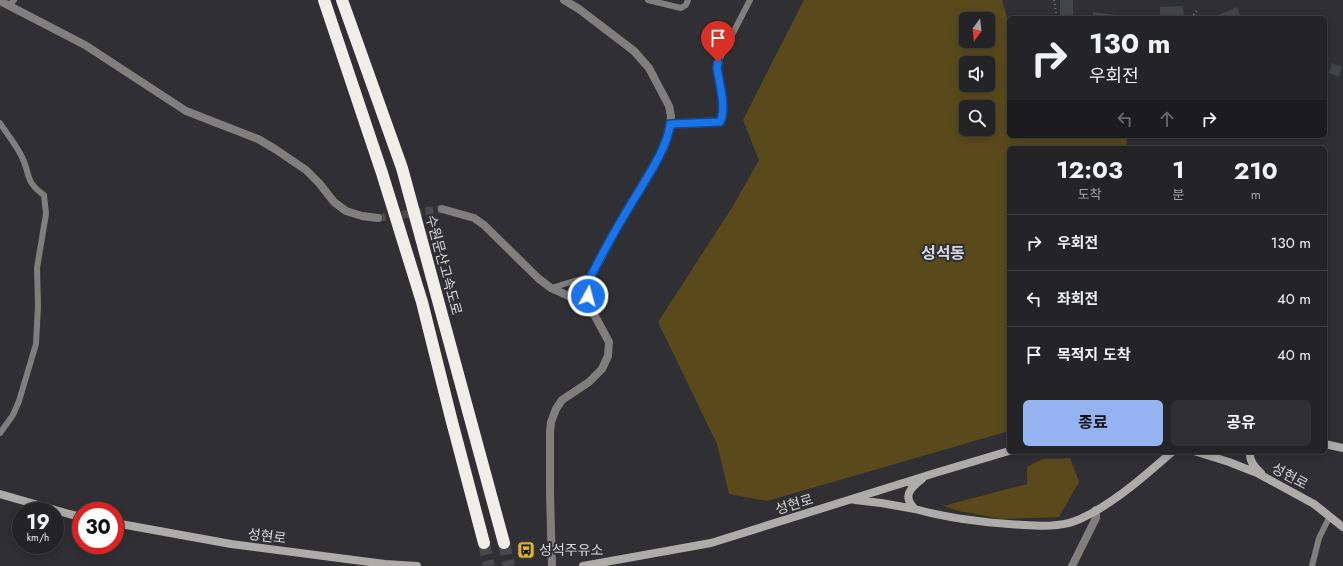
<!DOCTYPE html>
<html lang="ko">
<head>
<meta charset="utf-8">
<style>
  :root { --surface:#242427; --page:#303033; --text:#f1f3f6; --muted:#a3a4a7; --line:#414144; --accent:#95b2f1 }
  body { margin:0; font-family:Jost,"Noto Sans KR",sans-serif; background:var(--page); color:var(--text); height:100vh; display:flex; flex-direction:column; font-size:15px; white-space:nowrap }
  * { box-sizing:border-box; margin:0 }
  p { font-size:13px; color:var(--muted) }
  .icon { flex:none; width:22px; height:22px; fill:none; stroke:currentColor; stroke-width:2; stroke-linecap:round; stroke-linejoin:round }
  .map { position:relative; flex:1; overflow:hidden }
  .sheet { position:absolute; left:1007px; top:146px; width:320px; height:308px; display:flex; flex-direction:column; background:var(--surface); border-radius:6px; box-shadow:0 2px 10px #0003,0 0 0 1px var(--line) }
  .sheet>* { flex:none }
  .banner { position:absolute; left:1007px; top:16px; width:320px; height:122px; border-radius:6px; box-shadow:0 2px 10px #0003,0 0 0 1px var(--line); background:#242427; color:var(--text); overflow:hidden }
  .needle { width:26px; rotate:195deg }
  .buttons { position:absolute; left:959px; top:12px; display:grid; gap:8px }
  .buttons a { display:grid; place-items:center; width:36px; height:36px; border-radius:6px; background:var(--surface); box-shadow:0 2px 10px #0003,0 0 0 1px var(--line); font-size:20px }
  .speed { position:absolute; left:12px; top:502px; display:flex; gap:8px; font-size:20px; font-weight:700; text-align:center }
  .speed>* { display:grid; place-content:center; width:52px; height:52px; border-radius:50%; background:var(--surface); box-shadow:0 2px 10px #0003,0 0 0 1px var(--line); line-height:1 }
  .speed small { font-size:10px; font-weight:400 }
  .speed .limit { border:6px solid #d22; background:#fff; color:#111 }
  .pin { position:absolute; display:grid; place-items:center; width:34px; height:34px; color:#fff; margin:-41px -17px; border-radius:50% 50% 50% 0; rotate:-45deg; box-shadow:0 0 4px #0007 }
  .pin .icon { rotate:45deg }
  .me { position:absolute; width:44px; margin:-22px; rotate:7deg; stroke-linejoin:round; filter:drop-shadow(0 0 3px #0008) }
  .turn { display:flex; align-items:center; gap:14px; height:84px; padding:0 16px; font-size:18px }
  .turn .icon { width:52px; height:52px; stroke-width:2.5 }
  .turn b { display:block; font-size:28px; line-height:34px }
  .lanes { display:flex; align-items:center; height:38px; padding:0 16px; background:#0003; justify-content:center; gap:20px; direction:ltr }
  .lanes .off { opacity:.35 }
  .eta { display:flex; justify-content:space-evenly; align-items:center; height:68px; text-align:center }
  .eta b { font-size:24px; font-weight:700; line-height:28px }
  .action { display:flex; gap:8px; margin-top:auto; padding:8px 16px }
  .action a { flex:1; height:46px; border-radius:6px; background:var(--accent); color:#111; font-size:16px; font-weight:700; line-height:46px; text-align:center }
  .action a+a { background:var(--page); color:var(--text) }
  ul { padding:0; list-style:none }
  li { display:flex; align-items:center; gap:12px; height:56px; padding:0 16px; border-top:1px solid var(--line) }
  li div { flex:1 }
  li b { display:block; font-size:15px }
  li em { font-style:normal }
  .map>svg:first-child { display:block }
  .green { fill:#5a4a1b; fill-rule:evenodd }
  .building { fill:#444549 }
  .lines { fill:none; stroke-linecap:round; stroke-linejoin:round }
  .street-tunnel { stroke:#49494d; stroke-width:8; stroke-dasharray:8 4; stroke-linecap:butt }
  .highway-tunnel { stroke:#49494d; stroke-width:12; stroke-dasharray:12 6; stroke-linecap:butt }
  .path { stroke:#767679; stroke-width:2; stroke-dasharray:1 3; stroke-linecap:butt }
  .lane { stroke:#807f7e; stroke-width:6 }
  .street { stroke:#807f7e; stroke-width:8 }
  .secondary { stroke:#adaca9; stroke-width:8 }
  .highway { stroke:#efeee9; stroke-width:12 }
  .route-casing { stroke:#114b97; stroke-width:10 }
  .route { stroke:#1a73e8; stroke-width:7 }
  .labels { text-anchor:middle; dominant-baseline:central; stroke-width:4; stroke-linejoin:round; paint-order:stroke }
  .street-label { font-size:14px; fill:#d5d6d8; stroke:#303034 }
  .poi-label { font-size:14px; fill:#d5d6d8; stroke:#303034; text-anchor:start }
  .quarter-label { font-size:16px; font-weight:bold; fill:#d5d6db; stroke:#303034 }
</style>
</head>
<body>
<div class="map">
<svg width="1343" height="566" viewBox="0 0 1343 566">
  <rect width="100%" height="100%" fill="#303034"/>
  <path class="green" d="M 804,0 L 1002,0 L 1009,24 L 1009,136 L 1126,136 L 1127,148 L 1009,148 L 1009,431 L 767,501 L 729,494 L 717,444 L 658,322 L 733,206 L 759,160 L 743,120 ZM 966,19 L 988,19 L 988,41 L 966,41 ZM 966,63 L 988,63 L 988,85 L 966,85 ZM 966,107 L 988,107 L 988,129 L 966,129 Z
    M 1070,458 L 1079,482 L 1059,517 L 1002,519 L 959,511 L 943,506 L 1027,484 L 1027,467 L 1042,459 Z"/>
  <path class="building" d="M 1060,0 L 1073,0 L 1073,15 L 1060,16 Z
    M 1183,6 L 1184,18 L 1160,17 L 1160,7 Z
    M 1237,7 L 1240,15 L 1232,18 L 1211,18 Z
    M 1093,12 L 1133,17 L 1133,18 L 1093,18 Z
    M 1332,63 L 1342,67 L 1339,77 L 1329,73 Z"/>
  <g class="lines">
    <path class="street-tunnel" d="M 378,218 L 442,209"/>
    <path class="highway-tunnel" d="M 484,543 L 489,566
      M 504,543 L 509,566"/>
    <path class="path" d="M 1054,0 L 1057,18
      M 1191,18 L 1197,10"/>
    <path class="lane" d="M 648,0 L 681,8 L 686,5 L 688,0
      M 10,5 L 14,0
      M 0,123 C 7,134 15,143 21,155 C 31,173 23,180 44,195 L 46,214 L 37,268 L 38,306 L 36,344 L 19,401 L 13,415 L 0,433
      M 670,124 L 720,122 C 727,109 719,82 717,68 L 718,62 L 750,0
      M 551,288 L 591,276
      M 1312,566 L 1319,538 L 1330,516"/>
    <path class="street" d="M 0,1 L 85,45 L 186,111 L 258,139 L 275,149 L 306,170 L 319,183 L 334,202 L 346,211 L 362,216 L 378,218
      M 442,209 L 474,218 L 484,225 L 539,279 L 551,288 L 589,305
      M 552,566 L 550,494 L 550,432 L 551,422 L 556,409 L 562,400 L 589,382 L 602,369 L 608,356 L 609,342 L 589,305 L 587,288 L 589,280 L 625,214 L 664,148 L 670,129 L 671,116 L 669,106 L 649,68 L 634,51 L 579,9 L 564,0
      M 1072,566 L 1096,518 L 1096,510"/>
    <path class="secondary" d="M 1325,444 L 1343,448
      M 1197,452 L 1229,462 L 1257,473 L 1314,504 L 1343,527
      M 1250,452 C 1249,461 1254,467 1261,473
      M 0,494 L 69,514 L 81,517
      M 855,500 L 881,503 L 915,509 C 902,497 910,488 922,479
      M 915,509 C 950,519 987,523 1024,525 C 1041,526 1059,527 1075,521 C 1081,519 1086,516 1092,513 C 1121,497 1147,474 1172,452
      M 115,523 L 231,544 L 385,564 L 417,566
      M 583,566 L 711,543 L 935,473 L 1009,451"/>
    <path class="highway" d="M 324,0 L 382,173 L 422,302 L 451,418 L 484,543
      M 342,0 L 402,168 L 504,543"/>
  </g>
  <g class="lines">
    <defs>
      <path id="route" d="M 588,296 L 587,288 L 589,280 C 601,256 614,232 628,209 C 640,188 669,147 670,124 L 720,122 C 727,109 719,82 717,68 L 718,62"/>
    </defs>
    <use href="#route" class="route-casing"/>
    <use href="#route" class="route"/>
  </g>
  <defs>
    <symbol id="bus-square" viewBox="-11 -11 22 22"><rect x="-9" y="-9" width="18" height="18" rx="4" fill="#dbb233" stroke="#303034"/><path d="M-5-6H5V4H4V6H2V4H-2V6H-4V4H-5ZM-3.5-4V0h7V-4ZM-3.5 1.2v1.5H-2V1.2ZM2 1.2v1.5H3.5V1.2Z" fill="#111"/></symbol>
  </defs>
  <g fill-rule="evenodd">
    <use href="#bus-square" x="516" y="540" width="20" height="20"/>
  </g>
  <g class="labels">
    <g class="street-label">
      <text transform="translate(444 265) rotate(75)">수원문산고속도로</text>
      <text transform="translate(1290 476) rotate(28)">성현로</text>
      <text transform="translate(794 504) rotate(-17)">성현로</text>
      <text transform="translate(267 536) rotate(7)">성현로</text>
    </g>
    <g class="poi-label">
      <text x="539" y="550">성석주유소</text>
    </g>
    <g class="quarter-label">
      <text x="943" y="253">성석동</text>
    </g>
  </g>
</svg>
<div class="buttons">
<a><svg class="needle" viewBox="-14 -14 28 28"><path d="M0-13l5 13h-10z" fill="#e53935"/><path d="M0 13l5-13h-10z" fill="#a3a4a7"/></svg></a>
<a><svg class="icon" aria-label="sound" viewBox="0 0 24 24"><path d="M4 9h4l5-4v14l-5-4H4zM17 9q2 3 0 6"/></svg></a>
<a><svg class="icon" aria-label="search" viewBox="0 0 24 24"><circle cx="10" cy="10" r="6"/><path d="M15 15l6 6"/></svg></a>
</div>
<div class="speed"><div>19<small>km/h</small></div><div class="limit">30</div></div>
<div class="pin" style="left:718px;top:62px;background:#d93025"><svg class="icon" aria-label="arrive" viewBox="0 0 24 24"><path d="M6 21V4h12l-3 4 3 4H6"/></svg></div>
<svg class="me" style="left:588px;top:296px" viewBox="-20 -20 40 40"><circle r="17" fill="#1a73e8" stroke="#fff" stroke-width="3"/><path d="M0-11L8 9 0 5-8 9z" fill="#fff"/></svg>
<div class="banner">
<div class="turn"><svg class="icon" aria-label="right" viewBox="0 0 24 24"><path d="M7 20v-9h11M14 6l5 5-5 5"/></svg><div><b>130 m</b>우회전</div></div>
<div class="lanes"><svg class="icon off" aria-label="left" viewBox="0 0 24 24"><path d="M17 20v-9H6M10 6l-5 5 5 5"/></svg><svg class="icon off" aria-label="ahead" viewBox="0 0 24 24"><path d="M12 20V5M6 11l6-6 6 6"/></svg><svg class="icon" aria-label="right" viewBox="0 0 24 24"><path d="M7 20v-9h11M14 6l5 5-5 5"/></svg></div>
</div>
<section class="sheet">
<div class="eta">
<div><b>12:03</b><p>도착</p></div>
<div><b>1</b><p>분</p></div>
<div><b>210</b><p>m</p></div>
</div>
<ul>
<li><svg class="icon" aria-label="right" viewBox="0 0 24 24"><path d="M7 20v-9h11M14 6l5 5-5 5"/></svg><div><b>우회전</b></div><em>130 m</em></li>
<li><svg class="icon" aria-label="left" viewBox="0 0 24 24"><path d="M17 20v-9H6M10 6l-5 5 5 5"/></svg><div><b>좌회전</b></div><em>40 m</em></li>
<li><svg class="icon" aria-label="arrive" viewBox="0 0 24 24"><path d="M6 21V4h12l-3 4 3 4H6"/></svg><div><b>목적지 도착</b></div><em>40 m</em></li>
</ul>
<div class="action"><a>종료</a><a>공유</a></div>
</section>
</div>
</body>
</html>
